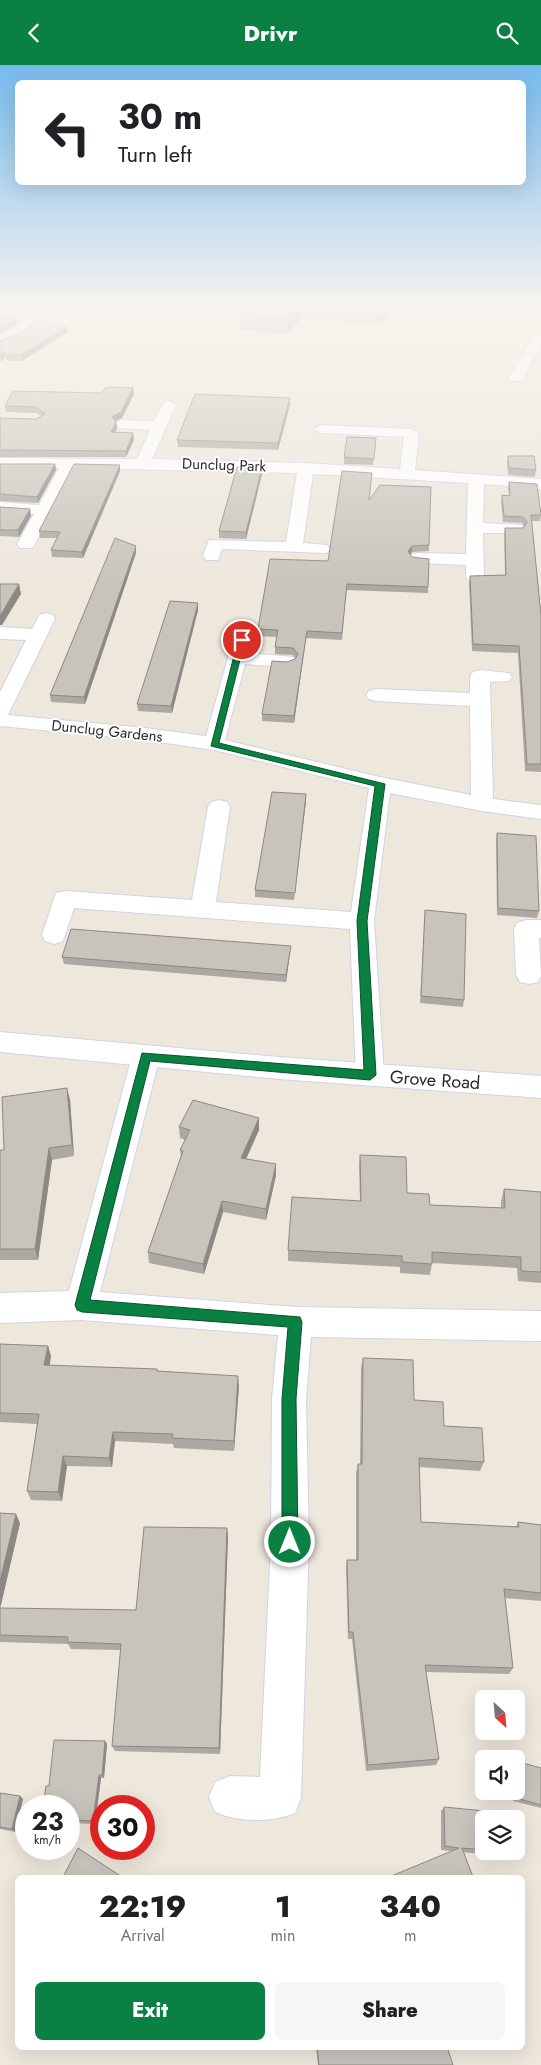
<!DOCTYPE html>
<html lang="en">
<head>
<meta charset="utf-8">
<style>
  :root { --surface:#fff; --page:#f6f6f6; --text:#202124; --muted:#757577; --accent:#0b8043 }
  body { margin:0; font-family:Jost,sans-serif; background:var(--page); color:var(--text); height:100vh; display:flex; flex-direction:column; font-size:19px; white-space:nowrap }
  * { box-sizing:border-box; margin:0 }
  p { font-size:16px; color:var(--muted) }
  .icon { flex:none; width:28px; height:28px; fill:none; stroke:currentColor; stroke-width:2; stroke-linecap:round; stroke-linejoin:round }
  .map { position:relative; flex:1; overflow:hidden }
  .drawer { position:absolute; left:15px; top:1810px; width:510px; height:175px; display:flex; flex-direction:column; background:var(--surface); border-radius:8px; box-shadow:0 5px 20px #0002 }
  .drawer>* { flex:none }
  .guide { position:absolute; left:15px; top:15px; width:511px; height:105px; border-radius:8px; box-shadow:0 5px 20px #0002; background:#fff; color:var(--text); overflow:hidden }
  .needle { width:32px; rotate:154deg }
  .fabs { position:absolute; left:475px; top:1625px; display:grid; gap:10px }
  .fabs a { display:grid; place-items:center; width:50px; height:50px; border-radius:8px; background:var(--surface); box-shadow:0 5px 20px #0002; font-size:25px }
  .speed { position:absolute; left:15px; top:1730px; display:flex; gap:10px; font-size:25px; font-weight:700; text-align:center }
  .speed>* { display:grid; place-content:center; width:65px; height:65px; border-radius:50%; background:var(--surface); box-shadow:0 5px 20px #0002; line-height:1 }
  .speed small { font-size:12px; font-weight:400 }
  .speed .limit { border:8px solid #d22; background:#fff; color:#111 }
  .pin { position:absolute; display:grid; place-items:center; width:42px; height:42px; color:#fff; margin:-21px; border:2px solid #fff; border-radius:50%; box-shadow:0 1px 5px #0007 }
  .me { position:absolute; width:55px; margin:-28px; rotate:0deg; stroke-linejoin:round; filter:drop-shadow(0 0 4px #0008) }
  .turn { display:flex; align-items:center; gap:18px; height:105px; padding:0 20px; font-size:22px }
  .turn .icon { width:65px; height:65px; stroke-width:2.5 }
  .turn b { display:block; font-size:35px; line-height:42px }
  .eta { display:flex; justify-content:space-evenly; align-items:center; height:85px; text-align:center }
  .eta b { font-size:30px; font-weight:800; line-height:35px }
  .button { display:flex; gap:10px; margin-top:auto; padding:10px 20px }
  .button a { flex:1; height:58px; border-radius:8px; background:var(--accent); color:#fff; font-size:20px; font-weight:800; line-height:58px; text-align:center }
  .button a+a { background:var(--page); color:var(--text) }
  header { display:flex; justify-content:space-between; align-items:center; height:65px; padding:0 20px; background:var(--accent); color:#fff; font-size:22px; font-weight:800 }
  .map>svg:first-child { display:block }
  .lines { fill:none; stroke-linecap:round; stroke-linejoin:round }
  .minor-casing { stroke:#d1d3e4; stroke-width:2 }
  .tertiary-casing { stroke:#d1d3e4; stroke-width:2 }
  .minor { fill:#fff; fill-rule:evenodd }
  .tertiary { fill:#fff; fill-rule:evenodd }
  .wall { fill:#aca9a2 }
  .shaded-wall { fill:#8c8984 }
  .building { fill:#c8c4bc; stroke:#8c8984 }
  .route { fill:#0b8043; stroke:#07532c }
  .labels { text-anchor:middle; dominant-baseline:central; stroke-width:4; stroke-linejoin:round; paint-order:stroke }
  .far-street-label { font-size:15px; fill:#2a2a2a; stroke:#fff }
  .street-label { font-size:18px; fill:#2a2a2a; stroke:#fff }
</style>
</head>
<body>
<header><svg class="icon" aria-label="back" viewBox="0 0 24 24"><path d="M15 5l-7 7 7 7"/></svg>Drivr<svg class="icon" aria-label="search" viewBox="0 0 24 24"><circle cx="10" cy="10" r="6"/><path d="M15 15l6 6"/></svg></header>
<div class="map">
<svg width="541" height="2000" viewBox="0 0 541 2000">
  <rect width="100%" height="100%" fill="#ede7dc"/>
  <g class="lines">
    <defs>
      <path id="minor" d="M 35,251 L 39,252 L 41,255 C 32,267 15,276 0,280 L 0,271 Z
        M 541,263 L 541,279 L 523,313 L 521,316 L 511,316 L 509,313 L 535,267 Z
        M 169,336 L 176,340 L 152,394 L 306,398 L 400,404 L 404,372 L 321,368 L 314,364 L 321,360 L 412,364 L 419,368 L 415,405 L 541,414 L 541,424 L 484,419 L 483,458 L 522,460 L 524,464 L 522,468 L 483,468 L 484,512 L 481,516 L 469,516 L 466,512 L 466,500 L 418,498 L 412,497 L 409,493 L 412,489 L 418,488 L 466,489 L 468,418 L 313,409 L 303,478 L 327,480 L 330,484 L 327,488 L 222,484 L 218,495 L 206,495 L 203,491 L 209,475 L 286,477 L 297,408 L 74,403 L 35,479 L 32,483 L 20,483 L 17,479 L 34,449 L 0,447 L 0,437 L 39,440 L 59,403 L 0,403 L 0,393 L 137,394 L 150,365 L 121,363 L 114,359 L 121,355 L 154,356 L 164,337 Z
        M 46,548 L 53,550 L 55,554 L 8,650 L 145,663 L 206,671 L 233,575 L 235,571 L 249,571 L 251,575 L 248,588 L 293,592 L 296,596 L 293,600 L 286,602 L 245,599 L 225,675 L 380,712 L 471,730 L 470,641 L 376,636 L 369,634 L 366,630 L 369,626 L 376,624 L 470,628 L 470,611 L 473,607 L 480,605 L 509,608 L 512,612 L 509,616 L 490,617 L 493,734 L 541,740 L 541,754 L 482,746 L 390,728 L 374,856 L 384,1010 L 380,1018 L 370,1021 L 360,1018 L 356,1010 L 350,864 L 74,843 L 63,876 L 54,879 L 45,876 L 42,870 L 56,828 L 65,826 L 192,835 L 208,742 L 211,737 L 219,735 L 227,737 L 230,742 L 216,837 L 351,847 L 369,723 L 214,685 L 145,675 L 0,661 L 0,627 L 26,575 L 0,574 L 0,562 L 32,564 L 39,550 Z
        M 526,855 L 541,855 L 541,873 L 539,873 L 541,911 L 538,917 L 529,919 L 520,917 L 516,910 L 514,864 L 517,858 Z
        M 146,981 L 156,984 L 160,991 L 100,1227 L 296,1242 L 541,1246 L 541,1276 L 311,1272 L 306,1334 L 309,1477 L 301,1733 L 295,1748 C 271,1758 239,1757 215,1747 L 209,1732 L 215,1717 L 230,1711 L 260,1712 L 271,1477 L 272,1334 L 278,1270 L 81,1255 L 0,1258 L 0,1228 L 69,1226 L 132,991 L 136,984 Z"/>
      <path id="tertiary" d="M 0,967 L 279,992 L 541,1011 L 541,1033 L 279,1014 L 0,987 Z"/>
    </defs>
    <use href="#minor" class="minor-casing"/>
    <use href="#tertiary" class="tertiary-casing"/>
    <use href="#minor" class="minor"/>
    <use href="#tertiary" class="tertiary"/>
  </g>
  <path class="wall" d="M 246,242 L 394,242 L 381,260 L 302,252 L 287,269 L 240,264 L 239,248 Z
    M 68,267 L 22,296 L 9,296 L 4,293 L 2,296 L 0,296 L 0,276 Z
    M 133,323 L 134,329 L 122,353 L 116,356 L 117,363 L 115,368 L 133,368 L 134,375 L 126,392 L 0,392 L 0,353 L 36,354 L 41,351 L 37,348 L 6,347 L 5,341 Z
    M 290,339 L 278,385 L 178,382 L 177,375 Z
    M 376,373 L 373,400 L 344,399 L 344,392 Z
    M 508,391 L 536,405 L 535,412 L 508,410 L 507,397 Z
    M 0,399 L 55,399 L 56,405 L 38,438 L 0,436 Z
    M 120,400 L 120,406 L 83,493 L 52,492 L 51,485 L 57,473 L 40,473 L 39,466 Z
    M 262,409 L 246,474 L 219,473 L 219,466 Z
    M 509,417 L 541,450 L 540,456 L 532,456 L 541,550 L 541,707 L 525,706 L 518,588 L 472,586 L 469,518 L 470,511 L 505,510 L 504,470 L 505,463 L 523,463 L 524,461 L 522,458 L 503,457 L 501,437 L 502,430 L 509,431 L 508,423 Z
    M 369,435 L 429,480 L 429,486 L 412,487 L 410,489 L 428,522 L 428,528 L 346,525 L 342,575 L 306,573 L 294,658 L 262,656 L 262,649 L 287,597 L 295,594 L 295,593 L 293,590 L 275,589 L 275,582 L 277,572 L 258,571 L 258,564 L 328,496 Z
    M 0,442 L 30,444 L 31,451 L 19,472 L 0,471 Z
    M 136,488 L 85,639 L 51,637 L 50,630 Z
    M 198,538 L 198,545 L 172,648 L 138,646 L 137,639 Z
    M 306,736 L 294,835 L 255,832 L 255,825 Z
    M 497,768 L 539,846 L 537,853 L 497,850 L 496,775 Z
    M 425,845 L 464,935 L 463,942 L 420,938 Z
    M 290,888 L 286,917 L 64,899 L 62,892 Z
    M 67,1023 L 70,1035 L 74,1091 L 52,1095 L 38,1195 L 0,1195 L 0,1085 L 4,1085 Z
    M 259,1053 L 259,1065 L 246,1094 L 276,1110 L 266,1155 L 223,1147 L 204,1209 L 149,1198 L 148,1187 L 181,1091 L 180,1085 L 185,1075 L 180,1073 L 179,1062 Z
    M 360,1090 L 407,1128 L 430,1140 L 501,1143 L 501,1136 L 504,1124 L 541,1127 L 541,1218 L 518,1216 L 517,1203 L 432,1198 L 430,1210 L 400,1208 L 400,1202 L 288,1196 L 288,1185 L 360,1136 L 359,1102 Z
    M 0,1279 L 48,1281 L 51,1291 L 49,1301 L 157,1304 L 158,1306 L 239,1321 L 234,1386 L 174,1383 L 173,1379 L 115,1376 L 112,1402 L 67,1401 L 62,1436 L 31,1435 L 27,1426 L 37,1359 L 0,1357 Z
    M 363,1293 L 414,1335 L 484,1397 L 480,1406 L 419,1402 L 421,1457 L 516,1462 L 518,1457 L 541,1460 L 541,1536 L 505,1533 L 513,1603 L 509,1609 L 426,1607 L 439,1694 L 436,1700 L 366,1706 L 352,1574 L 348,1574 L 346,1503 L 347,1495 L 356,1495 L 356,1408 L 358,1399 L 360,1399 L 361,1303 Z
    M 0,1448 L 20,1458 L 0,1543 L 136,1545 L 227,1463 L 228,1472 L 220,1689 L 115,1686 L 112,1681 L 121,1585 L 71,1584 L 68,1579 L 0,1577 Z
    M 105,1676 L 107,1679 L 104,1713 L 101,1713 L 95,1759 L 69,1758 L 69,1741 L 49,1721 Z
    M 519,1697 L 541,1703 L 541,1743 L 513,1736 L 514,1726 L 516,1726 L 516,1699 Z
    M 0,1728 L 20,1731 L 23,1734 L 15,1767 L 0,1764 Z
    M 444,1742 L 484,1754 L 484,1786 L 496,1786 L 492,1790 L 441,1785 L 441,1746 Z
    M 316,1982 L 447,1982 L 453,2000 L 318,2000 Z"/>
  <path class="shaded-wall" d="M 297,242 L 302,242 L 302,252 L 287,269 L 287,253 Z
    M 384,242 L 394,242 L 381,260 L 382,244 Z
    M 17,253 L 18,259 L 0,269 L 0,263 Z
    M 67,262 L 68,267 L 22,296 L 21,290 Z
    M 4,288 L 4,293 L 2,296 L 1,290 Z
    M 133,323 L 134,329 L 122,353 L 112,358 L 112,352 Z
    M 290,333 L 290,339 L 278,385 L 278,378 Z
    M 116,357 L 117,363 L 112,374 L 111,367 Z
    M 133,368 L 134,375 L 126,392 L 126,386 Z
    M 55,399 L 56,405 L 38,438 L 37,432 Z
    M 120,400 L 120,406 L 83,493 L 82,487 Z
    M 262,403 L 262,409 L 246,474 L 246,467 Z
    M 30,444 L 31,451 L 19,472 L 18,465 Z
    M 136,481 L 136,488 L 85,639 L 84,632 Z
    M 412,481 L 412,487 L 407,493 L 408,486 Z
    M 19,519 L 21,529 L 2,560 L 0,560 L 0,551 Z
    M 198,538 L 198,545 L 172,648 L 171,641 Z
    M 307,566 L 306,573 L 294,658 L 294,651 Z
    M 306,729 L 306,736 L 294,835 L 295,828 Z
    M 291,881 L 290,888 L 286,917 L 286,910 Z
    M 67,1023 L 70,1035 L 74,1091 L 72,1080 Z
    M 259,1053 L 259,1065 L 241,1105 L 241,1093 Z
    M 49,1083 L 52,1095 L 38,1195 L 35,1184 Z
    M 276,1099 L 276,1110 L 266,1155 L 266,1144 Z
    M 222,1136 L 223,1147 L 204,1209 L 203,1199 Z
    M 48,1281 L 51,1291 L 48,1311 L 44,1300 Z
    M 238,1311 L 239,1321 L 234,1386 L 234,1376 Z
    M 113,1367 L 115,1376 L 112,1402 L 109,1393 Z
    M 63,1391 L 67,1401 L 62,1436 L 58,1427 Z
    M 16,1449 L 20,1458 L 0,1544 L 0,1516 Z
    M 227,1463 L 228,1472 L 220,1689 L 219,1683 Z
    M 105,1676 L 107,1679 L 104,1713 L 102,1710 Z
    M 99,1710 L 101,1713 L 95,1759 L 93,1756 Z
    M 20,1731 L 23,1734 L 15,1767 L 12,1764 Z"/>
  <path class="building" d="M 246,242 L 297,242 L 287,253 L 239,248 Z
    M 361,242 L 384,242 L 382,244 Z
    M 0,250 L 17,253 L 0,263 Z
    M 36,256 L 67,262 L 21,290 L 8,290 L 4,288 L 1,290 L 0,290 L 0,276 L 23,266 Z
    M 107,322 L 133,323 L 121,347 L 112,352 L 116,357 L 111,367 L 133,368 L 126,386 L 0,385 L 0,353 L 36,354 L 45,349 L 36,342 L 5,341 L 13,326 L 100,328 Z
    M 195,329 L 290,333 L 278,378 L 177,375 Z
    M 347,372 L 376,373 L 374,394 L 344,392 Z
    M 508,391 L 534,391 L 536,405 L 509,403 Z
    M 0,399 L 55,399 L 37,432 L 0,429 Z
    M 74,399 L 120,400 L 82,487 L 51,485 L 60,467 L 39,466 Z
    M 237,402 L 262,403 L 246,467 L 219,466 Z
    M 342,406 L 372,408 L 369,435 L 380,420 L 431,422 L 429,480 L 412,481 L 408,486 L 412,492 L 429,494 L 428,522 L 347,519 L 342,568 L 307,566 L 294,651 L 262,649 L 272,596 L 287,597 L 295,594 L 298,589 L 293,583 L 275,582 L 278,565 L 258,564 L 270,494 L 328,496 Z
    M 509,417 L 537,419 L 541,450 L 531,450 L 541,550 L 541,699 L 527,699 L 519,581 L 473,579 L 470,511 L 506,510 L 505,463 L 523,463 L 527,457 L 523,452 L 504,451 L 502,430 L 510,431 Z
    M 0,442 L 30,444 L 18,465 L 0,465 Z
    M 115,473 L 136,481 L 84,632 L 50,630 Z
    M 0,519 L 19,519 L 0,551 Z
    M 170,536 L 198,538 L 171,641 L 137,639 Z
    M 272,727 L 306,729 L 295,828 L 255,825 Z
    M 497,768 L 536,771 L 539,846 L 498,843 Z
    M 425,845 L 466,849 L 464,935 L 421,931 Z
    M 71,864 L 291,881 L 286,910 L 62,892 Z
    M 67,1023 L 72,1080 L 49,1083 L 35,1184 L 0,1184 L 0,1085 L 4,1085 L 2,1032 Z
    M 193,1035 L 259,1053 L 241,1093 L 276,1099 L 266,1144 L 222,1136 L 203,1199 L 148,1187 L 183,1086 L 180,1085 L 190,1065 L 179,1062 Z
    M 360,1090 L 406,1092 L 407,1128 L 429,1129 L 430,1140 L 505,1143 L 504,1124 L 541,1127 L 541,1207 L 521,1206 L 521,1192 L 432,1187 L 432,1199 L 402,1197 L 402,1191 L 288,1185 L 292,1132 L 361,1136 Z
    M 0,1279 L 48,1281 L 44,1300 L 157,1304 L 157,1306 L 238,1311 L 234,1376 L 172,1373 L 173,1369 L 113,1367 L 109,1393 L 63,1391 L 58,1427 L 27,1426 L 39,1349 L 0,1348 Z
    M 363,1293 L 413,1295 L 414,1335 L 443,1337 L 444,1361 L 482,1363 L 484,1397 L 419,1393 L 421,1457 L 519,1462 L 518,1457 L 541,1460 L 541,1528 L 504,1524 L 513,1603 L 425,1600 L 439,1694 L 368,1700 L 353,1567 L 349,1567 L 347,1495 L 358,1495 L 358,1399 L 362,1399 Z
    M 0,1448 L 16,1449 L 0,1516 Z
    M 144,1462 L 227,1463 L 219,1683 L 112,1681 L 121,1579 L 67,1577 L 68,1572 L 0,1570 L 0,1543 L 136,1545 Z
    M 54,1675 L 105,1676 L 102,1710 L 99,1710 L 93,1756 L 69,1755 L 69,1741 L 43,1741 L 46,1721 L 49,1721 Z
    M 519,1697 L 541,1703 L 541,1740 L 516,1733 Z
    M 0,1728 L 20,1731 L 12,1764 L 0,1762 Z
    M 444,1742 L 495,1747 L 495,1754 L 484,1754 L 484,1785 L 462,1783 L 473,1812 L 389,1812 L 459,1783 L 445,1781 Z
    M 78,1783 L 122,1812 L 63,1812 Z
    M 317,1982 L 447,1982 L 453,2000 L 319,2000 Z"/>
  <linearGradient id="sky" x2="0" y2="1"><stop stop-color="#76baec"/><stop offset="0.46" stop-color="#f7f4ef"/><stop offset="1" stop-color="#f7f4ef" stop-opacity="0"/></linearGradient>
  <rect width="541" height="522" fill="url(#sky)"/>
  <path class="route" d="M 242,573 L 245,575 L 219,678 L 385,719 L 367,856 L 376,1010 L 370,1015 L 150,996 L 90,1235 L 300,1252 L 302,1257 L 296,1334 L 298,1477 L 295,1483 L 290,1485 L 284,1483 L 282,1477 L 282,1334 L 288,1262 L 82,1247 L 77,1245 L 75,1240 L 142,988 L 364,1005 L 357,856 L 375,721 L 211,681 L 238,575 Z"/>
  <g class="labels">
    <g class="far-street-label">
      <text transform="translate(224 400) rotate(2)">Dunclug Park</text>
      <text transform="translate(107 666) rotate(6)">Dunclug Gardens</text>
    </g>
    <g class="street-label">
      <text transform="translate(435 1015) rotate(4)">Grove Road</text>
    </g>
  </g>
</svg>
<div class="fabs">
<a><svg class="needle" viewBox="-14 -14 28 28"><path d="M0-13l5 13h-10z" fill="#e53935"/><path d="M0 13l5-13h-10z" fill="#757577"/></svg></a>
<a><svg class="icon" aria-label="sound" viewBox="0 0 24 24"><path d="M4 9h4l5-4v14l-5-4H4zM17 9q2 3 0 6"/></svg></a>
<a><svg class="icon" aria-label="layers" viewBox="0 0 24 24"><path d="M12 4l9 5-9 5-9-5zM3 14l9 5 9-5"/></svg></a>
</div>
<div class="speed"><div>23<small>km/h</small></div><div class="limit">30</div></div>
<div class="pin" style="left:242px;top:575px;background:#d93025"><svg class="icon" aria-label="arrive" viewBox="0 0 24 24"><path d="M6 21V4h12l-3 4 3 4H6"/></svg></div>
<svg class="me" style="left:290px;top:1477px" viewBox="-20 -20 40 40"><circle r="17" fill="#0b8043" stroke="#fff" stroke-width="3"/><path d="M0-11L8 9 0 5-8 9z" fill="#fff"/></svg>
<div class="guide">
<div class="turn"><svg class="icon" aria-label="left" viewBox="0 0 24 24"><path d="M17 20v-9H6M10 6l-5 5 5 5"/></svg><div><b>30 m</b>Turn left</div></div>
</div>
<section class="drawer">
<div class="eta">
<div><b>22:19</b><p>Arrival</p></div>
<div><b>1</b><p>min</p></div>
<div><b>340</b><p>m</p></div>
</div>
<div class="button"><a>Exit</a><a>Share</a></div>
</section>
</div>
</body>
</html>
